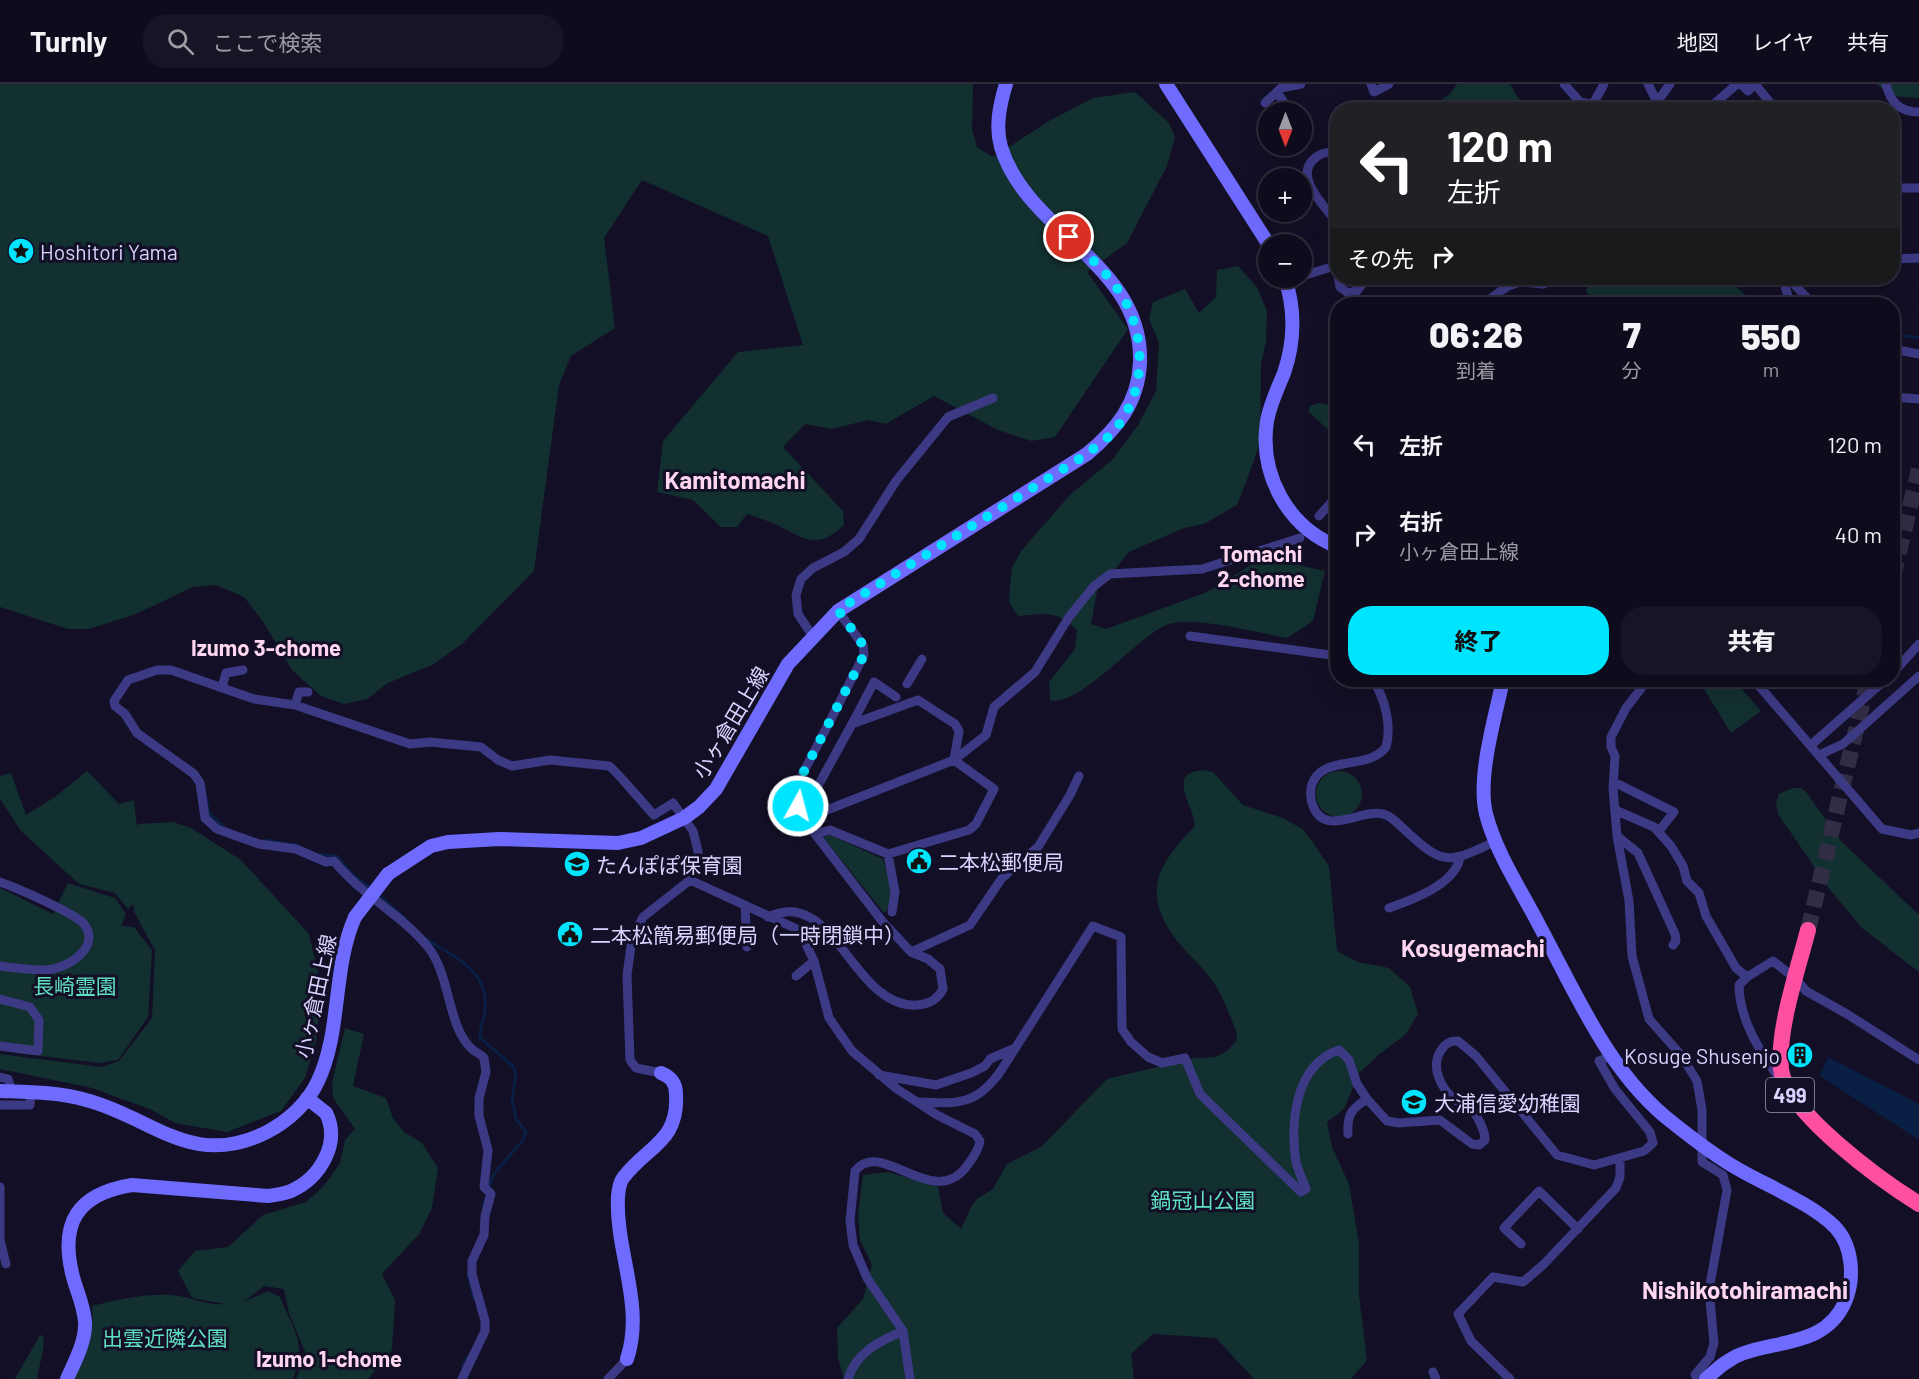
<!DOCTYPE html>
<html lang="ja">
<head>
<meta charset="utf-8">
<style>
  :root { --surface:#0e0b1c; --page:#171425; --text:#f1f3f6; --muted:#9b9ba3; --line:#2e2b3b; --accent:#00e5ff }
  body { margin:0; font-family:Barlow,"Noto Sans JP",sans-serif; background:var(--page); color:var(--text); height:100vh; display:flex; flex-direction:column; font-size:22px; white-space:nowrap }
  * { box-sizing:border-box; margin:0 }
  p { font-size:20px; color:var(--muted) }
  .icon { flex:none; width:33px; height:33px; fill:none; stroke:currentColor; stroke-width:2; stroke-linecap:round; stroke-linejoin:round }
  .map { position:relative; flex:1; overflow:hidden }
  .side { position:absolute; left:1330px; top:213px; width:570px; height:390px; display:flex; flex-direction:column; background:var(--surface); border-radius:24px; box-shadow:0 6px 24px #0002,0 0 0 2px var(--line) }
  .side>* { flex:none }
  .top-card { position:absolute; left:1330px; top:18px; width:570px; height:183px; border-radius:24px; box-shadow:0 6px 24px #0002,0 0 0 2px var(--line); background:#202124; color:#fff; overflow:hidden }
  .needle { width:39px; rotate:180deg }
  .buttons { position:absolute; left:1258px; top:18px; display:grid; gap:12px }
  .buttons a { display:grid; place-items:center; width:54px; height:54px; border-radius:50%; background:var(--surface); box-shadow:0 6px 24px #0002,0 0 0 2px var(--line); font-size:30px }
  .pin { position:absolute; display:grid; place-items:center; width:51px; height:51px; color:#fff; margin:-26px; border:3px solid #fff; border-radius:50%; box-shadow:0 2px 6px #0007 }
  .me { position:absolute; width:66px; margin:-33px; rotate:7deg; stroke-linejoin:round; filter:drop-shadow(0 0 4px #0008) }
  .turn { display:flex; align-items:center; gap:21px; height:126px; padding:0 18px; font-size:27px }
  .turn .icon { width:78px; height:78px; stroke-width:2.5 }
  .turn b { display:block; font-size:42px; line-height:51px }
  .then { display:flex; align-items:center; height:57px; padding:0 18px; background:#0003; gap:12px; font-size:22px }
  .eta { display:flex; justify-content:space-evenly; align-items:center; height:102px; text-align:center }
  .eta b { font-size:36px; font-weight:800; line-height:42px }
  .cta { display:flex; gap:12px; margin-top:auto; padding:12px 18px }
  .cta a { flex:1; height:69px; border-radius:24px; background:var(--accent); color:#111; font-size:24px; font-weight:800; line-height:69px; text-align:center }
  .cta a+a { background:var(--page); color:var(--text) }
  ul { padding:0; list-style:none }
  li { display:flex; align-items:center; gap:18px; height:90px; padding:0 18px }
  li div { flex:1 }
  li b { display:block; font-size:22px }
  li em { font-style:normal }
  header { display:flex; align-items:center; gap:36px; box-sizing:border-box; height:84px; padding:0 30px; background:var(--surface); border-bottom:2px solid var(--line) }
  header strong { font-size:28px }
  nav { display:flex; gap:33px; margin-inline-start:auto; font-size:21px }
  .search { width:420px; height:54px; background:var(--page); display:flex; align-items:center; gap:15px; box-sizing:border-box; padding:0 21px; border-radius:24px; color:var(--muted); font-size:22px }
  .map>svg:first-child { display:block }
  .green { fill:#12302f }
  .water { fill:#0a1f44 }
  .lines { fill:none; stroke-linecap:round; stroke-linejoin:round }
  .stream { stroke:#0a1f44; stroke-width:3 }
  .highway-tunnel { stroke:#312d47; stroke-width:16; stroke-dasharray:16 8; stroke-linecap:butt }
  .street { stroke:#3d3a85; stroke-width:9 }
  .secondary { stroke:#6f6bff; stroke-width:14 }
  .highway { stroke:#ff4fa3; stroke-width:16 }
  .secondary-bridge { stroke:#6f6bff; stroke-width:14 }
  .route { stroke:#00e5ff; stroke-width:10; stroke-dasharray:0 18 }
  .labels { text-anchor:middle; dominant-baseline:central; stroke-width:6; stroke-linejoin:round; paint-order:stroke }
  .shield { fill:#130f26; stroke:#9e99be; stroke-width:1.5 }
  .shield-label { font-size:20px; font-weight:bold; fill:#d9d4ff }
  .poi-label { font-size:21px; fill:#d9d4ff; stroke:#130f26; text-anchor:start }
  .street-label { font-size:21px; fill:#d9d4ff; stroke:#130f26 }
  .park-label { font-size:21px; fill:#5fe0c0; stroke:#130f26 }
  .neighbourhood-label { font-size:22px; font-weight:bold; fill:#ffd6f0; stroke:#130f26 }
  .quarter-label { font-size:24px; font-weight:bold; fill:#ffd6f0; stroke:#130f26 }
</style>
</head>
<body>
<header>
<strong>Turnly</strong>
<div class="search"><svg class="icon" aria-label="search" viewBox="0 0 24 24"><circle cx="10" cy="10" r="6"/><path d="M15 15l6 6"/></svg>ここで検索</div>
<nav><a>地図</a><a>レイヤ</a><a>共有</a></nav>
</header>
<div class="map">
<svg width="1919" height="1295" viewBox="0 0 1919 1295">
  <rect width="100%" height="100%" fill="#130f26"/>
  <path class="green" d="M 0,0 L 973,0 L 972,45 L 977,63 L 993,73 L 1049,37 L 1093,14 L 1135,8 L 1169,39 L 1175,53 L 1167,82 L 1127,159 L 1087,188 L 1128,245 L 1055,353 L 1031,357 L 998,346 L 934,312 L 886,340 L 868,336 L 832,345 L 805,340 L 783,363 L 843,427 L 844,441 C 816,468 803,453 775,440 C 766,436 756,433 747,430 L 737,443 L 721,443 L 693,416 L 657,408 L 663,357 L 738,268 L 803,261 L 768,152 L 642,96 L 604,154 L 615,244 L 571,272 L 559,301 L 534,487 L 463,559 L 434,580 L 388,599 L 367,615 L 344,620 L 321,612 L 292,586 L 264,539 L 244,513 L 216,501 L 193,503 L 136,530 L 89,545 L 68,545 L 0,523 Z
    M 1457,0 L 1510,0 L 1525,25 L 1426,25 L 1450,10 Z
    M 1877,0 L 1919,0 L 1919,14 L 1890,12 Z
    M 1238,182 L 1257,203 L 1267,227 L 1266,258 L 1261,280 L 1260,359 L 1248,393 L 1237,421 L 1204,440 L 1184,444 L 1129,468 L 1097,507 L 1091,540 L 1106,545 L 1207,508 L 1256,478 L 1285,478 L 1325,487 L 1313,537 L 1287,554 C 1257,549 1189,530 1164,542 C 1135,556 1078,624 1050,616 L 1049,598 L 1075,565 L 1077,546 C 1054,525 1047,530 1018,532 L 1009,518 L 1010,501 L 1012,484 L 1021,467 L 1070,411 L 1113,375 L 1138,341 L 1156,307 L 1159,259 L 1149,235 L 1153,218 L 1185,205 L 1199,229 L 1216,213 L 1217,186 Z
    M 1591,194 L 1727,194 L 1755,220 L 1593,220 L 1586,207 Z
    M 1319,319 L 1338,323 L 1338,355 L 1309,328 L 1310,322 Z
    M 1710,596 L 1734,596 L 1761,627 L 1731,649 L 1702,602 Z
    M 1203,686 L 1213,688 L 1243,721 L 1283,734 L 1304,746 L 1329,782 L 1337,867 L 1358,878 L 1389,884 L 1410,903 L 1418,930 L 1406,950 L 1381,969 L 1359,989 L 1344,1025 L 1327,1038 L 1332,1063 L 1349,1100 L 1359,1160 L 1359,1211 L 1367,1276 L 1351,1295 L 1254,1295 L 1216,1254 L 1153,1250 L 1131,1270 L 1134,1295 L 844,1295 L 838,1274 L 837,1244 L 863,1215 L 872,1181 L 860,1156 L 858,1131 L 863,1091 L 888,1088 L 938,1103 L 943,1129 L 961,1145 L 972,1121 L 978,1114 L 993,1105 L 1007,1080 L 1041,1063 L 1107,995 L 1195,974 L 1215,973 L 1227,967 L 1236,957 L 1237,949 C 1230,933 1224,914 1214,899 C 1202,881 1184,868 1172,850 C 1141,804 1162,776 1195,742 C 1194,721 1165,689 1203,686 Z
    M 87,687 L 119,720 L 134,716 L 137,743 L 138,740 L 173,738 L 191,744 L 241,776 L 309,850 L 322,905 L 316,958 L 305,994 L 281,1027 L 227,1048 L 175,1039 L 152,1026 L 92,1004 L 0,985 L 0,970 L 102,983 L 119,977 L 152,934 L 155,866 L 134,828 L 133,820 L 128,825 L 115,809 L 79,800 L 21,747 L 0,715 L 0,692 L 11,689 L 26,731 L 55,713 Z
    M1316 710a23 23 0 1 1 46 0a23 23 0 1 1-46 0Z
    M 1793,704 L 1801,704 L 1806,708 L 1842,758 L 1919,831 L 1919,888 L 1862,844 L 1831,807 L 1778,730 L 1776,719 L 1779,710 Z
    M 830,751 L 883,775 C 888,792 899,815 884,829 L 823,753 Z
    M 68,799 L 115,814 L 126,830 L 121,842 L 134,843 L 152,866 L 148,933 L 118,976 L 100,979 L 0,967 L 0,804 L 53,830 Z
    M 345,944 L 364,950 L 353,1002 L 386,1014 L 393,1034 L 404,1048 L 422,1059 L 438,1084 L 432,1124 L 420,1149 L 382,1190 L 395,1216 L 392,1266 L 368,1295 L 296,1295 L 306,1270 L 289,1229 L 284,1205 L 264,1202 L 243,1218 L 268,1207 L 280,1213 C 294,1247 307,1258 293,1295 L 75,1295 C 83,1272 95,1247 92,1222 C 116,1216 145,1209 170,1211 C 189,1212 206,1222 225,1220 L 192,1214 L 178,1187 L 195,1167 L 228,1163 L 263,1131 L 306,1118 L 324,1102 L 340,1079 L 345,1056 L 355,1045 L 333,1014 L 332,998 Z
    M 40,1251 L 43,1252 C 46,1264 38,1281 38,1295 L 15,1295 Z"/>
  <path class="water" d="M 1828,973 L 1919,1020 L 1919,1056 L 1820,992 Z"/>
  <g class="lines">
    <path class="stream" d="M 1893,250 L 1919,254
      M 204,703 L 209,729 L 224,743
      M 264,756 L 298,761
      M 321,771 L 337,772 L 352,790 L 372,805
      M 377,809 L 406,835
      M 425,854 C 454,874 490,885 485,927 C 484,936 479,945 480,954 L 513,982 L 516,990 L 512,1015 L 516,1035 L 526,1048 L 523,1056 L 493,1091 L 483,1122
      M 468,1191 L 474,1214
      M 462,1282 L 471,1268"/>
    <path class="highway-tunnel" d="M 1893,493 L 1919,385
      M 1808,846 L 1868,596"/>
    <path class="street" d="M 1371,0 L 1374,8 L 1389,0
      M 1564,0 L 1580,18 L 1623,26
      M 1648,0 L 1661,26
      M 1741,0 L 1748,7 L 1755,0 L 1776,26
      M 1886,0 C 1890,18 1900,28 1919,28
      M 1277,8 L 1286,22
      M 1657,18 L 1670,0
      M 1265,19 L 1281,4 L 1301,0
      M 1592,22 L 1604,0
      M 1707,26 L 1737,0
      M 1338,70 C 1329,67 1322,68 1315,74 C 1292,93 1326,123 1338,140
      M 1893,104 L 1919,104
      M 1893,175 L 1919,174
      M 1338,191 L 1340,203 L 1348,209 L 1357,207 L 1367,194
      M 1302,192 L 1338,181
      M 1783,194 L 1790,220
      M 1788,194 L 1813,220
      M 1483,220 L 1508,202 L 1520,198 L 1543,200 L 1561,194
      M 1893,265 L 1919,270
      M 1893,313 L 1919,315
      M 1319,432 L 1338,411
      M 812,551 L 798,530 L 796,511 L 801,495 L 813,484 L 844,468 L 859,455 L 896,397 L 948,333 L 993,314
      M 1190,552 L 1338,572
      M 1893,589 L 1919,560
      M 1373,596 C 1385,615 1392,641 1386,663 C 1368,687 1323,670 1312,700 C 1310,706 1310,716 1313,722 C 1325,754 1362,724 1383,730 C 1392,732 1398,740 1405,746 C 1444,783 1450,779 1496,757
      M 1754,596 L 1882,745 L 1911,751 L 1919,749
      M 1646,598 L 1626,624 L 1611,653 L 1611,663 L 1615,672 L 1613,704 L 1617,752 L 1629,817 L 1632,872 L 1649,935 L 1681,971 L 1697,997 L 1702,1026 L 1702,1078 L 1723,1091 L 1727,1106 L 1709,1206 L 1714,1259 L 1710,1273 L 1695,1291 L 1700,1295
      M 907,600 L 922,575
      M 222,603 L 226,589 L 243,586
      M 295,621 L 299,608 L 308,608
      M 852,640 L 874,598 L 896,613
      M 1811,661 L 1885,596
      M 1819,671 L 1843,660 L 1919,592
      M 1614,698 L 1674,728 L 1659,747
      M 797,714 L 814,709 L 852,640 L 918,616 L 955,640 L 959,647 L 954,676
      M 1615,726 L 1654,743 L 1671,762 L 1683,782 L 1687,797 L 1699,809 L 1706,832 L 1736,884 L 1747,893
      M 804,735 L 954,676 L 986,651 L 994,623 L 1035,588 L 1069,533 L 1094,502 L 1110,490 L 1202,485 L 1300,454
      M 815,750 L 830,746 L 888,770 L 969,746 L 976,740 L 994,705 L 954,676
      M 1617,752 L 1638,769 L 1675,850 L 1676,857 L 1673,861
      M 888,770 L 895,808 L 892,828
      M 690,796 L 799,846 L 814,877 L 829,934 L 852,967 L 897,1005 L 937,1031 L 975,1050 L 980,1057 C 979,1066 972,1075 967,1082 C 933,1128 882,1053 855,1087 L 850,1137 L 853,1161 L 867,1194 L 903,1247 L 910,1295
      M 0,798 C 17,804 72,828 83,839 C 103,862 68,885 46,886 C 31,886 15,884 0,882
      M 745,821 L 747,863
      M 1389,824 C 1412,816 1454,801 1460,774
      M 768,833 C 782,827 795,825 809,833 C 845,851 868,925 918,921 C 930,920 938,915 943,905 L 940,885 L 928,875 L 911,868 L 882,837 L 815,750 L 798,722 L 799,697 L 864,571 L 863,561 L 838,527
      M 911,868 L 970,841 L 1002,794 L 1038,763 L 1070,711 L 1079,692
      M 796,892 L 814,877
      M 0,915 L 30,923 L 39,936 L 38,967 L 0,962
      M 879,991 L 936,1001 L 971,989 L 985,982 L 990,975 L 1013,965
      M 0,993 L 8,995 L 12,1008
      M 1779,994 C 1760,968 1739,935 1739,901 L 1747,893 L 1773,877 L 1796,895 L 1806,907 L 1847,930 L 1919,976
      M 918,1018 C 959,1020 978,1021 1002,985 L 1093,842 L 1121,853 L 1122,945 L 1131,958 L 1148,973 L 1162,979 L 1185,974 L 1200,1010 L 1301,1108 L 1306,1105 C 1303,1096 1298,1087 1296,1078 C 1290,1038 1295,981 1339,966 L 1349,976 L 1357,1000 L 1367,1015 L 1387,1037 L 1399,1039 L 1440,1036 L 1472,1060 L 1479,1061 L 1485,1056 C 1485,1045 1478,1035 1473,1026 C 1469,1021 1463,1020 1457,1017 C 1441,1006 1429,982 1442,965 C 1446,959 1450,957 1458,957 L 1476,972 L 1557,1071 L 1594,1081 L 1644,1067 L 1653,1059 L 1650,1048 L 1615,1005 L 1599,977 L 1612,972
      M 0,1021 L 30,1021 L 31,1008
      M 1348,1050 C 1347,1031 1351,1025 1367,1015
      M 0,1103 L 0,1156 L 6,1180
      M 1521,1160 L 1504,1144 L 1539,1107 L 1578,1145
      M 1433,1288 L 1436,1295
      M 462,1295 L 485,1247 L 485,1237 L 472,1190 L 472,1177 L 484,1151 L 485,1132 L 491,1110 L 484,1103 L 488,1066 L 479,1032 L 479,1014 L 486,988 L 484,974 C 480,969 474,968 470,963 C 448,942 450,890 428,863 C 401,830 360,810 334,777 L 326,778 L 296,765 L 259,760 L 217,745 L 205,734 L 200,699 L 194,690 L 137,649 L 125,630 L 115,622 L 114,617 L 128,596 L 157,586 L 171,586 L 254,615 L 295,621 L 410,660 L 430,658 L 481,663 L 498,676 L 512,682 L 550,676 L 609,682 C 614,684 646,723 654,731 L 673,719 L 693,747 L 698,767 L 697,780 L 690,796 L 643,833 L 632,855 L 627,891 L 630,976 L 636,984 L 661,989
      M 608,1295 L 627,1275
      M 848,1295 C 856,1268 880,1257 903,1247
      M 1510,1295 L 1471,1257 L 1458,1230 L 1493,1193 L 1523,1198 L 1543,1181 L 1616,1104 L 1620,1093 L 1620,1075"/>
    <path class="secondary" d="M 1166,0 L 1269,161
      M 1285,194 C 1295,225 1295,257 1284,289 C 1278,304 1270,320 1267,337 C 1259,390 1287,443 1338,463
      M 1503,596 C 1495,634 1477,693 1486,730 C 1496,769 1521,806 1539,841 C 1576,909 1609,990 1673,1039 C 1693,1055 1715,1072 1738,1085 C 1767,1102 1811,1119 1835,1143 C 1853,1162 1855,1195 1845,1218 C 1826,1261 1781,1256 1744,1269 C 1729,1274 1718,1284 1706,1295
      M 388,790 L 431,762 L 448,758 L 499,755 L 618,759 L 641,754 L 684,734 L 699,723 L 716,705 L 788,580 L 838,527 L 1087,370 C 1117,345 1138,319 1140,279 C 1144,180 1027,149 1001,63 C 995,42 1000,20 1006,0
      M 0,1007 C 29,1008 58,1008 86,1016 C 152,1033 192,1086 267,1048 C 288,1037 308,1019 318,997 C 342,946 332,885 355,833
      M 627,1275 C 645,1221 615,1167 618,1112 C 619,1106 619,1099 623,1094 C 647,1062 679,1058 676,1010 C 676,999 671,993 661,989
      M 67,1295 C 75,1277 86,1257 85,1238 C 84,1222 77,1208 73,1193 C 59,1139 77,1110 132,1101 L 268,1112 C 276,1111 284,1110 291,1107 C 320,1094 341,1059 326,1029 L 307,1014"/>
    <path class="highway" d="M 1808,846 C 1798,885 1777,946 1781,985 C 1786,1028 1882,1097 1919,1120"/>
    <path class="secondary-bridge" d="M 355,833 L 388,790"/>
  </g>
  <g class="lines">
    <path class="route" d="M 798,722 L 799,697 L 864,571 L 863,561 L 838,526 L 1087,370 C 1095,363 1105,357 1112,349 C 1147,310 1148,250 1119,207 C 1105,187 1086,169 1069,153"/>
  </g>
  <defs>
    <symbol id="sight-disc" viewBox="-11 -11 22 22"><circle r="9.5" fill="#00e5ff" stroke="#130f26"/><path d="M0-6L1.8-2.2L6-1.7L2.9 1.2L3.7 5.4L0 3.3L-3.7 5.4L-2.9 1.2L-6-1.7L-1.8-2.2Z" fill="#111"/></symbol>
    <symbol id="civic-disc" viewBox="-11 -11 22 22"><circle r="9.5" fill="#00e5ff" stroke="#130f26"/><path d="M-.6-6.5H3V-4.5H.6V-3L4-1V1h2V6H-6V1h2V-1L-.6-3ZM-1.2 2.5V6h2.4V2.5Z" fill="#111"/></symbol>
    <symbol id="school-disc" viewBox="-11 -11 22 22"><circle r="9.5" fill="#00e5ff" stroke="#130f26"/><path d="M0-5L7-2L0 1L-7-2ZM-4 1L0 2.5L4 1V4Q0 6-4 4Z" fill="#111"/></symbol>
    <symbol id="building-disc" viewBox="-11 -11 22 22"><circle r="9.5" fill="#00e5ff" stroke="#130f26"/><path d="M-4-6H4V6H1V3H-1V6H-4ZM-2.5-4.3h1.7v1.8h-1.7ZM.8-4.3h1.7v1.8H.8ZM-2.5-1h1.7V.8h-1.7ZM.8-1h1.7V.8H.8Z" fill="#111"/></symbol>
  </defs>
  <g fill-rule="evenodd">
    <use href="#sight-disc" x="6" y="152" width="30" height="30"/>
    <use href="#civic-disc" x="904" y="762" width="30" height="30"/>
    <use href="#school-disc" x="562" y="765" width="30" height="30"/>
    <use href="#civic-disc" x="555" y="835" width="30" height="30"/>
    <use href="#building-disc" x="1785" y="956" width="30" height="30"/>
    <use href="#school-disc" x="1399" y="1003" width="30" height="30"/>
  </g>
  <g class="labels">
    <rect class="shield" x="1766" y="994" width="48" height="34" rx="4.5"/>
    <g class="shield-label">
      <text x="1790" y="1011">499</text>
    </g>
    <g class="poi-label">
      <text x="40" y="167">Hoshitori Yama</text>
      <text x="938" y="777">二本松郵便局</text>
      <text x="596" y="780">たんぽぽ保育園</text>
      <text x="590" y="850">二本松簡易郵便局（一時閉鎖中）</text>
      <text x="1780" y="971" text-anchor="end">Kosuge Shusenjo</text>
      <text x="1434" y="1018">大浦信愛幼稚園</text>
    </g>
    <g class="street-label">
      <text transform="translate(730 638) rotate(-59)">小ヶ倉田上線</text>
      <text transform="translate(315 912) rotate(-78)">小ヶ倉田上線</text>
    </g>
    <g class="park-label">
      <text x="75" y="901">長崎霊園</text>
      <text x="1203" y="1115">鍋冠山公園</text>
      <text x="165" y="1253">出雲近隣公園</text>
    </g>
    <g class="neighbourhood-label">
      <text x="1261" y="469">Tomachi<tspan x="1261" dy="25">2-chome</tspan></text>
      <text x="266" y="563">Izumo 3-chome</text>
      <text x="329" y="1274">Izumo 1-chome</text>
    </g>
    <g class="quarter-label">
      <text x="735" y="395">Kamitomachi</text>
      <text x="1473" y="863">Kosugemachi</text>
      <text x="1745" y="1205">Nishikotohiramachi</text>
    </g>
  </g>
</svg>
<div class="buttons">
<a><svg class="needle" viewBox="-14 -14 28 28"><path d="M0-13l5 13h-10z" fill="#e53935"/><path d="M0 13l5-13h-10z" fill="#9b9ba3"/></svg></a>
<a>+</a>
<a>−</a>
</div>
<div class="pin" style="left:1069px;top:153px;background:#d93025"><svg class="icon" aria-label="arrive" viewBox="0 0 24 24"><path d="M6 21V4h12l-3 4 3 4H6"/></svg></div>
<svg class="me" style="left:798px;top:722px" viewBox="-20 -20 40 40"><circle r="17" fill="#00e5ff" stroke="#fff" stroke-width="3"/><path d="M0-11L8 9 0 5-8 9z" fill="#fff"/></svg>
<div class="top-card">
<div class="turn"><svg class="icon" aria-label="left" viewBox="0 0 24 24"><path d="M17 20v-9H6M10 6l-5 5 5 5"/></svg><div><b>120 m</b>左折</div></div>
<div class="then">その先<svg class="icon" aria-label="right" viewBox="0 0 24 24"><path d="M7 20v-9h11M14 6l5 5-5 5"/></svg></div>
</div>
<section class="side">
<div class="eta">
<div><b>06:26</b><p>到着</p></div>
<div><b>7</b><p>分</p></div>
<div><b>550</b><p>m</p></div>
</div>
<ul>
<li><svg class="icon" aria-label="left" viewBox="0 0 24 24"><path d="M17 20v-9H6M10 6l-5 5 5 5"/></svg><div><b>左折</b></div><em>120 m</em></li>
<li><svg class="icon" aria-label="right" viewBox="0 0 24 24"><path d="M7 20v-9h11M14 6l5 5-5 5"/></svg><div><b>右折</b><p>小ヶ倉田上線</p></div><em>40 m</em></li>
</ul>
<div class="cta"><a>終了</a><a>共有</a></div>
</section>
</div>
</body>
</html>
